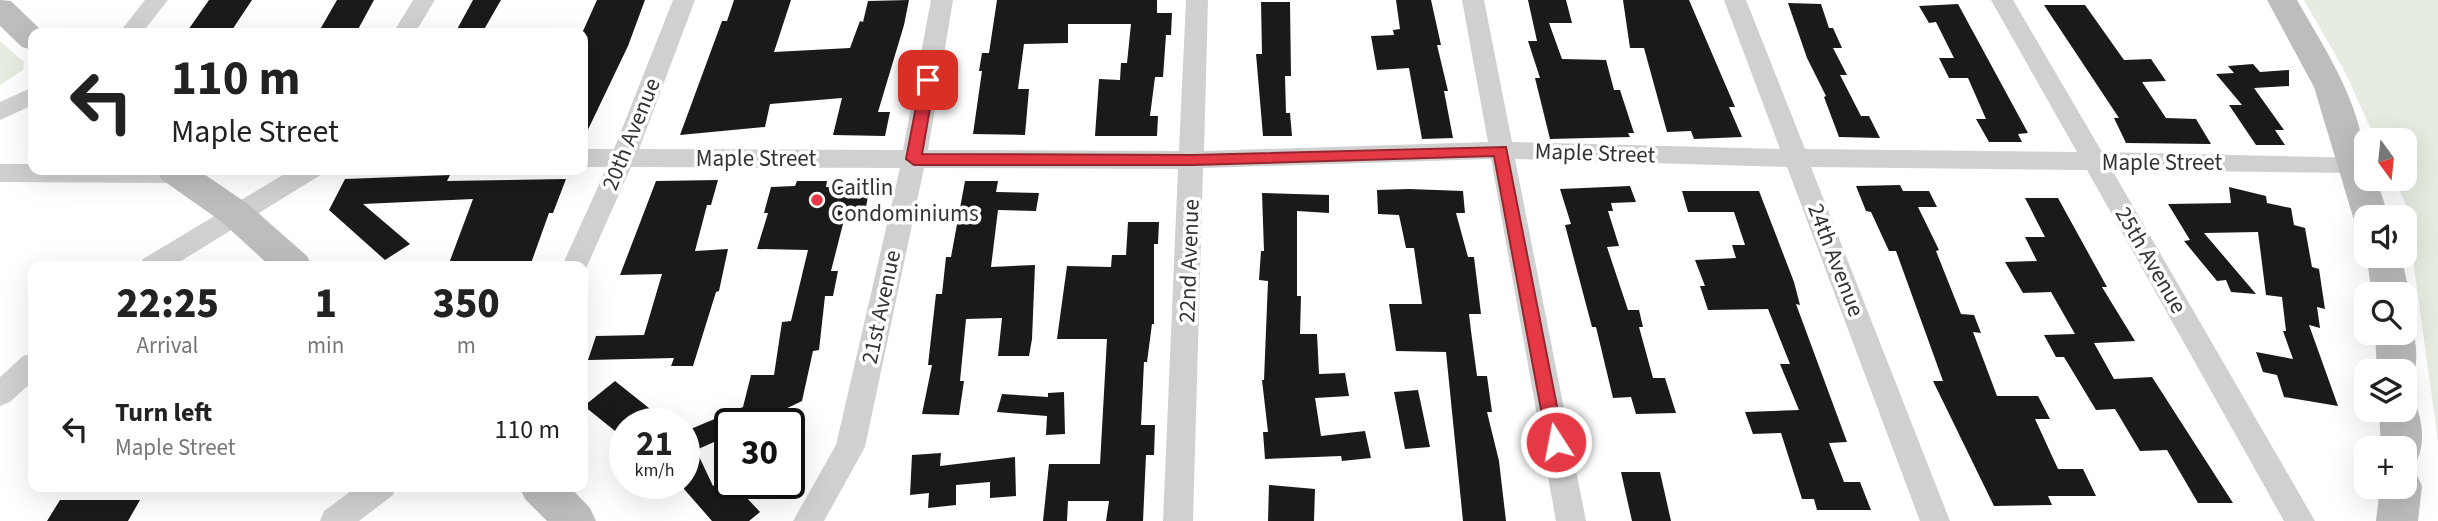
<!DOCTYPE html>
<html lang="en">
<head>
<meta charset="utf-8">
<style>
  :root { --surface:#fff; --page:#f2f2f2; --text:#222; --muted:#767676 }
  body { margin:0; font-family:"Source Sans 3",sans-serif; background:var(--page); color:var(--text); height:100vh; display:flex; flex-direction:column; font-size:26px; white-space:nowrap }
  * { box-sizing:border-box; margin:0 }
  p { font-size:23px; color:var(--muted) }
  .icon { flex:none; width:38px; height:38px; fill:none; stroke:currentColor; stroke-width:2; stroke-linecap:round; stroke-linejoin:round }
  .map { position:relative; flex:1; overflow:hidden }
  .panel { position:absolute; left:28px; top:261px; width:560px; height:231px; display:flex; flex-direction:column; background:var(--surface); border-radius:14px; box-shadow:0 7px 28px #0002 }
  .panel>* { flex:none }
  .top-card { position:absolute; left:28px; top:28px; width:560px; height:147px; border-radius:14px; box-shadow:0 7px 28px #0002; background:#fff; color:var(--text); overflow:hidden }
  .needle { width:46px; rotate:165deg }
  .fabs { position:absolute; left:2354px; top:128px; display:grid; gap:14px }
  .fabs a { display:grid; place-items:center; width:63px; height:63px; border-radius:14px; background:var(--surface); box-shadow:0 7px 28px #0002; font-size:35px }
  .speed { position:absolute; left:609px; top:408px; display:flex; gap:14px; font-size:35px; font-weight:700; text-align:center }
  .speed>* { display:grid; place-content:center; width:91px; height:91px; border-radius:50%; background:var(--surface); box-shadow:0 7px 28px #0002; line-height:1 }
  .speed small { font-size:18px; font-weight:400 }
  .speed .limit { border:4px solid #111; border-radius:10px; background:#fff; color:#111 }
  .pin { position:absolute; display:grid; place-items:center; width:60px; height:60px; color:#fff; margin:-30px; border-radius:14px; box-shadow:0 4px 10px #0006 }
  .me { position:absolute; width:77px; margin:-38px; rotate:349deg; stroke-linejoin:round; filter:drop-shadow(0 0 5px #0008) }
  .turn { display:flex; align-items:center; gap:24px; height:147px; padding:0 28px; font-size:32px }
  .turn .icon { width:91px; height:91px; stroke-width:2.5 }
  .turn b { display:block; font-size:49px; line-height:60px }
  .eta { display:flex; justify-content:space-evenly; align-items:center; height:119px; text-align:center }
  .eta b { font-size:42px; font-weight:800; line-height:49px }
  ul { padding:0; list-style:none }
  li { display:flex; align-items:center; gap:21px; height:98px; padding:0 28px }
  li div { flex:1 }
  li b { display:block; font-size:26px }
  li em { font-style:normal }
  .map>svg:first-child { display:block }
  .green { fill:#e6ecdf }
  .building { fill:#1a1a1a }
  .lines { fill:none; stroke-linecap:round; stroke-linejoin:round }
  .street { fill:#d0d0d0; fill-rule:evenodd }
  .secondary { fill:#bdbdbd; fill-rule:evenodd }
  .route { fill:#e63946; stroke:#96252e; stroke-width:2 }
  .poi-dot { fill:#e63946; stroke:#fff; stroke-width:2.5 }
  .labels { text-anchor:middle; dominant-baseline:central; stroke-width:7; stroke-linejoin:round; paint-order:stroke }
  .street-label { font-size:23px; fill:#333; stroke:#fff }
  .poi-label { font-size:23px; fill:#333; stroke:#fff; text-anchor:start }
</style>
</head>
<body>
<div class="map">
<svg width="2438" height="521" viewBox="0 0 2438 521">
  <rect width="100%" height="100%" fill="#fff"/>
  <path class="green" d="M 2304,0 L 2438,0 L 2438,441 L 2405,202 L 2394,179 L 2404,178 L 2404,140 L 2376,140 L 2344,70 Z
    M 0,41 L 24,62 L 23,70 L 0,85 Z"/>
  <path class="building" d="M 209,0 L 252,0 L 230,33 L 186,33 Z
    M 337,0 L 374,0 L 356,33 L 318,33 Z
    M 473,0 L 501,0 L 482,33 L 455,33 Z
    M 597,0 L 645,0 L 628,46 L 583,140 L 583,31 Z
    M 734,0 L 791,0 L 774,52 L 850,48 L 860,21 L 863,22 L 868,1 L 909,0 L 904,25 L 878,112 L 890,112 L 885,136 L 833,135 L 842,98 L 770,104 L 765,127 L 680,135 L 722,21 L 727,21 Z
    M 997,0 L 1157,0 L 1157,13 L 1172,13 L 1171,35 L 1166,35 L 1163,77 L 1155,77 L 1150,116 L 1158,116 L 1157,136 L 1095,136 L 1099,79 L 1120,80 L 1121,63 L 1127,63 L 1131,24 L 1068,24 L 1068,43 L 1024,44 L 1018,89 L 1029,89 L 1025,135 L 973,134 L 982,71 L 979,71 L 982,53 L 989,53 Z
    M 1396,0 L 1431,0 L 1441,45 L 1437,45 L 1448,91 L 1444,91 L 1453,138 L 1422,139 L 1409,68 L 1377,70 L 1371,36 L 1394,35 L 1393,30 L 1400,29 Z
    M 1528,0 L 1566,0 L 1572,23 L 1549,23 L 1562,59 L 1606,60 L 1614,90 L 1620,90 L 1634,133 L 1628,133 L 1630,137 L 1550,139 L 1535,78 L 1540,78 L 1528,41 L 1537,41 Z
    M 1623,0 L 1689,0 L 1735,107 L 1729,107 L 1742,137 L 1694,139 L 1691,131 L 1667,132 L 1644,48 L 1630,48 Z
    M 1261,2 L 1290,2 L 1291,76 L 1285,76 L 1286,113 L 1290,113 L 1292,136 L 1263,136 L 1256,54 L 1262,54 Z
    M 1788,3 L 1821,4 L 1829,28 L 1833,28 L 1842,48 L 1833,48 L 1847,75 L 1840,75 L 1861,116 L 1869,116 L 1880,138 L 1839,137 L 1824,97 L 1826,96 L 1807,58 Z
    M 1958,4 L 2028,133 L 2018,134 L 2022,142 L 1989,142 L 1976,119 L 1986,119 L 1968,78 L 1949,78 L 1939,58 L 1954,58 L 1936,22 L 1929,23 L 1919,6 Z
    M 2044,5 L 2085,5 L 2124,60 L 2151,59 L 2166,81 L 2142,82 L 2166,118 L 2196,119 L 2211,144 L 2126,143 L 2114,118 L 2119,118 Z
    M 2253,64 L 2260,72 L 2289,70 L 2289,86 L 2254,88 L 2284,130 L 2275,130 L 2285,145 L 2256,145 L 2229,105 L 2242,105 L 2216,74 L 2234,73 L 2228,66 Z
    M 450,175 L 447,181 L 566,179 L 553,213 L 549,213 L 530,266 L 448,266 L 473,199 L 363,204 L 410,244 L 385,260 L 329,210 L 345,179 Z
    M 718,180 L 711,205 L 707,205 L 695,251 L 728,249 L 719,291 L 716,292 L 693,366 L 671,366 L 674,358 L 588,360 L 596,336 L 644,335 L 662,274 L 620,275 L 656,181 Z
    M 797,181 L 827,181 L 826,187 L 870,186 L 865,212 L 846,212 L 831,271 L 838,271 L 833,296 L 825,296 L 819,350 L 813,351 L 802,401 L 754,424 L 730,424 L 730,435 L 696,450 L 713,486 L 730,474 L 730,483 L 733,483 L 760,512 L 749,521 L 712,521 L 684,489 L 684,427 L 686,431 L 743,407 L 751,375 L 774,375 L 782,322 L 791,321 L 808,250 L 757,249 L 768,213 L 764,213 L 771,187 L 795,186 Z
    M 965,181 L 998,181 L 996,192 L 1039,193 L 1036,211 L 998,210 L 991,267 L 1035,265 L 1032,339 L 1029,356 L 998,356 L 1002,318 L 966,319 L 960,381 L 964,381 L 959,415 L 922,414 L 932,365 L 928,365 L 936,294 L 942,294 L 946,257 L 951,257 Z
    M 1900,185 L 1903,191 L 1929,191 L 1937,207 L 1918,207 L 1939,250 L 1936,251 L 1961,314 L 1974,315 L 1981,333 L 1973,332 L 1997,396 L 2038,396 L 2050,419 L 2035,419 L 2058,469 L 2083,469 L 2096,496 L 2048,496 L 2052,505 L 1994,506 L 1933,381 L 1943,381 L 1896,251 L 1889,251 L 1871,212 L 1866,211 L 1856,186 Z
    M 1630,186 L 1636,202 L 1611,203 L 1613,211 L 1608,211 L 1619,246 L 1607,247 L 1628,310 L 1639,310 L 1643,327 L 1639,327 L 1653,378 L 1665,378 L 1676,413 L 1636,414 L 1631,397 L 1613,398 L 1596,327 L 1592,327 L 1565,225 L 1571,224 L 1560,189 Z
    M 2229,187 L 2266,196 L 2267,203 L 2291,208 L 2294,225 L 2305,228 L 2312,267 L 2319,269 L 2325,309 L 2317,307 L 2320,328 L 2309,325 L 2338,406 L 2284,397 L 2277,375 L 2263,372 L 2256,352 L 2293,359 L 2283,331 L 2286,331 L 2282,297 L 2266,295 L 2258,232 L 2204,233 L 2256,294 L 2231,292 L 2226,280 L 2217,281 L 2184,241 L 2190,240 L 2168,204 L 2231,203 Z
    M 1409,189 L 1463,191 L 1465,213 L 1456,213 L 1468,257 L 1474,257 L 1481,314 L 1469,314 L 1471,331 L 1477,376 L 1487,376 L 1492,412 L 1487,412 L 1499,461 L 1506,521 L 1463,521 L 1446,352 L 1396,351 L 1389,304 L 1422,304 L 1414,248 L 1406,248 L 1399,215 L 1378,214 L 1377,190 Z
    M 1682,191 L 1759,191 L 1794,282 L 1800,305 L 1796,304 L 1847,442 L 1829,443 L 1844,482 L 1860,482 L 1871,510 L 1817,510 L 1814,499 L 1802,499 L 1781,433 L 1753,434 L 1745,412 L 1799,410 L 1780,364 L 1790,364 L 1768,309 L 1708,310 L 1700,286 L 1705,286 L 1695,260 L 1736,258 L 1732,245 L 1745,245 L 1734,212 L 1688,212 Z
    M 1262,193 L 1329,195 L 1329,213 L 1297,211 L 1297,296 L 1301,296 L 1300,334 L 1317,334 L 1319,374 L 1345,373 L 1349,396 L 1315,398 L 1321,436 L 1365,431 L 1371,458 L 1342,461 L 1341,456 L 1265,459 L 1263,432 L 1268,432 L 1262,380 L 1264,380 L 1268,281 L 1259,280 L 1261,251 L 1264,251 Z
    M 2025,198 L 2058,198 L 2107,287 L 2102,287 L 2135,341 L 2094,343 L 2114,379 L 2152,377 L 2233,503 L 2198,503 L 2167,450 L 2140,451 L 2115,409 L 2096,410 L 2064,357 L 2056,357 L 2044,335 L 2075,334 L 2051,292 L 2023,293 L 2005,262 L 2037,261 L 2025,237 L 2045,237 Z
    M 1128,222 L 1159,222 L 1158,244 L 1154,244 L 1154,324 L 1152,324 L 1147,362 L 1144,362 L 1141,425 L 1155,425 L 1154,455 L 1146,455 L 1143,521 L 1106,521 L 1109,501 L 1068,501 L 1067,521 L 1043,521 L 1049,464 L 1100,464 L 1107,339 L 1057,339 L 1067,266 L 1111,267 L 1112,255 L 1126,255 Z
    M 615,381 L 669,424 L 625,424 L 625,439 L 584,406 Z
    M 1418,390 L 1430,447 L 1405,449 L 1394,392 Z
    M 1064,392 L 1065,434 L 1046,435 L 1047,416 L 997,412 L 1002,394 L 1048,397 L 1048,393 Z
    M 941,453 L 940,466 L 1015,457 L 1016,496 L 990,498 L 990,482 L 956,485 L 956,505 L 928,508 L 929,493 L 910,495 L 912,455 Z
    M 1621,472 L 1660,472 L 1671,521 L 1632,521 Z
    M 1269,485 L 1315,489 L 1314,521 L 1268,521 Z
    M 60,500 L 140,500 L 128,521 L 47,521 Z"/>
  <g class="lines">
    <path class="street" d="M 145,0 L 168,0 L 142,33 L 119,33 Z
      M 413,0 L 435,0 L 415,33 L 393,33 Z
      M 673,0 L 695,0 L 639,149 L 903,150 L 931,0 L 953,0 L 928,150 L 1179,151 L 1186,0 L 1208,0 L 1204,151 L 1488,142 L 1462,0 L 1484,0 L 1512,142 L 1780,149 L 1724,0 L 1746,0 L 1805,149 L 2077,152 L 1991,0 L 2013,0 L 2102,152 L 2365,158 L 2366,168 L 2356,173 L 2112,170 L 2315,521 L 2284,521 L 2087,170 L 1811,167 L 1950,521 L 1920,521 L 1787,167 L 1515,159 L 1586,521 L 1556,521 L 1491,159 L 1203,168 L 1193,521 L 1163,521 L 1178,169 L 924,168 L 865,447 L 824,521 L 793,521 L 836,445 L 900,168 L 631,167 L 584,273 L 583,266 L 562,266 L 607,167 L 583,167 L 583,149 L 614,149 Z
      M 33,87 L 33,105 L 0,120 L 0,102 Z
      M 0,164 L 33,164 L 33,170 L 189,170 L 191,174 L 188,180 L 179,183 L 0,182 Z
      M 291,170 L 322,170 L 319,176 L 173,266 L 139,266 L 143,259 Z
      M 33,353 L 33,381 L 10,402 L 0,406 L 0,377 L 23,356 Z
      M 358,486 L 397,486 L 393,495 L 359,521 L 320,521 L 324,511 Z"/>
    <path class="secondary" d="M 0,0 L 11,1 L 44,33 L 33,33 L 33,50 L 22,47 L 0,26 Z
      M 2267,0 L 2297,0 C 2330,58 2366,110 2366,178 L 2376,178 L 2389,217 L 2366,217 L 2366,229 L 2358,226 L 2353,217 L 2314,87 Z
      M 156,170 L 198,170 L 248,204 L 307,256 L 312,266 L 270,266 L 222,222 L 161,179 Z
      M 2366,254 L 2401,256 L 2410,294 L 2404,304 L 2404,294 L 2372,294 Z
      M 2404,320 C 2419,332 2419,366 2411,382 L 2404,385 L 2404,371 L 2377,371 L 2375,332 L 2404,332 Z
      M 2404,395 L 2413,398 C 2422,417 2426,442 2417,460 L 2404,465 L 2404,448 L 2381,448 L 2379,410 L 2404,410 Z
      M 2404,469 L 2416,473 L 2422,486 L 2418,521 L 2376,521 L 2380,486 L 2404,486 Z
      M 519,486 L 569,486 L 590,508 L 596,521 L 547,521 L 525,499 Z"/>
  </g>
  <path class="route" d="M 928,75 L 935,80 L 922,154 L 1193,155 L 1506,147 L 1564,442 L 1562,447 L 1549,447 L 1547,442 L 1494,156 L 1193,165 L 914,165 L 906,159 L 921,80 Z"/>
  <circle class="poi-dot" cx="817" cy="200" r="7"/>
  <g class="labels">
    <g class="street-label">
      <text transform="translate(631 134) rotate(-68)">20th Avenue</text>
      <text transform="translate(1595 153) rotate(2)">Maple Street</text>
      <text x="756" y="158">Maple Street</text>
      <text x="2162" y="162">Maple Street</text>
      <text transform="translate(1836 260) rotate(69)">24th Avenue</text>
      <text transform="translate(2151 260) rotate(60)">25th Avenue</text>
      <text transform="translate(1189 261) rotate(-88)">22nd Avenue</text>
      <text transform="translate(881 307) rotate(-78)">21st Avenue</text>
    </g>
    <g class="poi-label">
      <text x="831" y="187">Caitlin<tspan x="831" dy="26">Condominiums</tspan></text>
    </g>
  </g>
</svg>
<div class="fabs">
<a><svg class="needle" viewBox="-14 -14 28 28"><path d="M0-13l5 13h-10z" fill="#e53935"/><path d="M0 13l5-13h-10z" fill="#767676"/></svg></a>
<a><svg class="icon" aria-label="sound" viewBox="0 0 24 24"><path d="M4 9h4l5-4v14l-5-4H4zM17 9q2 3 0 6"/></svg></a>
<a><svg class="icon" aria-label="search" viewBox="0 0 24 24"><circle cx="10" cy="10" r="6"/><path d="M15 15l6 6"/></svg></a>
<a><svg class="icon" aria-label="layers" viewBox="0 0 24 24"><path d="M12 4l9 5-9 5-9-5zM3 14l9 5 9-5"/></svg></a>
<a>+</a>
</div>
<div class="speed"><div>21<small>km/h</small></div><div class="limit">30</div></div>
<div class="pin" style="left:928px;top:80px;background:#d93025"><svg class="icon" aria-label="arrive" viewBox="0 0 24 24"><path d="M6 21V4h12l-3 4 3 4H6"/></svg></div>
<svg class="me" style="left:1556px;top:442px" viewBox="-20 -20 40 40"><circle r="17" fill="#e63946" stroke="#fff" stroke-width="3"/><path d="M0-11L8 9 0 5-8 9z" fill="#fff"/></svg>
<div class="top-card">
<div class="turn"><svg class="icon" aria-label="left" viewBox="0 0 24 24"><path d="M17 20v-9H6M10 6l-5 5 5 5"/></svg><div><b>110 m</b>Maple Street</div></div>
</div>
<section class="panel">
<div class="eta">
<div><b>22:25</b><p>Arrival</p></div>
<div><b>1</b><p>min</p></div>
<div><b>350</b><p>m</p></div>
</div>
<ul>
<li><svg class="icon" aria-label="left" viewBox="0 0 24 24"><path d="M17 20v-9H6M10 6l-5 5 5 5"/></svg><div><b>Turn left</b><p>Maple Street</p></div><em>110 m</em></li>
</ul>
</section>
</div>
</body>
</html>
